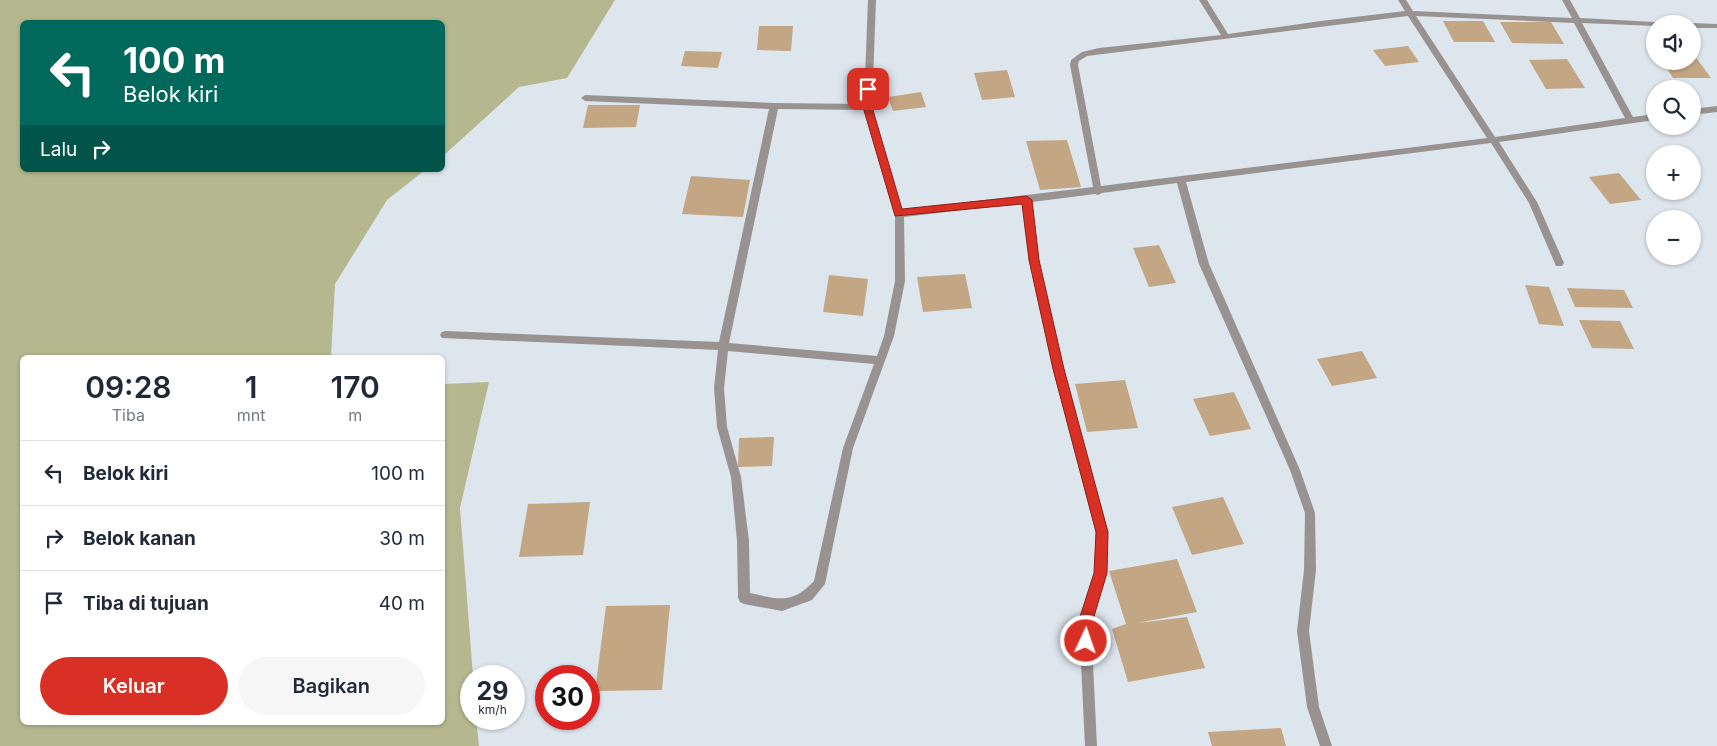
<!DOCTYPE html>
<html lang="id">
<head>
<meta charset="utf-8">
<style>
  :root { --surface:#fff; --page:#f6f6f7; --text:#1f2937; --muted:#747a83; --line:#e0e1e3; --accent:#d93025 }
  body { margin:0; font-family:Inter,sans-serif; background:var(--page); color:var(--text); height:100vh; display:flex; flex-direction:column; font-size:19px; white-space:nowrap }
  * { box-sizing:border-box; margin:0 }
  p { font-size:16px; color:var(--muted) }
  .icon { flex:none; width:28px; height:28px; fill:none; stroke:currentColor; stroke-width:2; stroke-linecap:round; stroke-linejoin:round }
  .map { position:relative; flex:1; overflow:hidden }
  .side { position:absolute; left:20px; top:355px; width:425px; height:370px; display:flex; flex-direction:column; background:var(--surface); border-radius:8px; box-shadow:0 1px 4px #0004 }
  .side>* { flex:none }
  .top-card { position:absolute; left:20px; top:20px; width:425px; height:152px; border-radius:8px; box-shadow:0 1px 4px #0004; background:#00695c; color:#fff; overflow:hidden }
  .tools { position:absolute; left:1646px; top:15px; display:grid; gap:10px }
  .tools a { display:grid; place-items:center; width:55px; height:55px; border-radius:50%; background:var(--surface); box-shadow:0 1px 4px #0004; font-size:25px }
  .speed { position:absolute; left:460px; top:665px; display:flex; gap:10px; font-size:25px; font-weight:700; text-align:center }
  .speed>* { display:grid; place-content:center; width:65px; height:65px; border-radius:50%; background:var(--surface); box-shadow:0 1px 4px #0004; line-height:1 }
  .speed small { font-size:12px; font-weight:400 }
  .speed .limit { border:8px solid #d22; background:#fff; color:#111 }
  .pin { position:absolute; display:grid; place-items:center; width:42px; height:42px; color:#fff; margin:-21px; border-radius:10px; box-shadow:0 2px 8px #0006 }
  .me { position:absolute; width:55px; margin:-28px; rotate:3deg; stroke-linejoin:round; filter:drop-shadow(0 0 4px #0008) }
  .turn { display:flex; align-items:center; gap:18px; height:105px; padding:0 20px; font-size:22px }
  .turn .icon { width:65px; height:65px; stroke-width:2.5 }
  .turn b { display:block; font-size:35px; line-height:42px }
  .then { display:flex; align-items:center; height:48px; padding:0 20px; background:#0003; gap:10px; font-size:19px }
  .eta { display:flex; justify-content:space-evenly; align-items:center; height:85px; text-align:center }
  .eta b { font-size:30px; font-weight:600; line-height:35px }
  .button { display:flex; gap:10px; margin-top:auto; padding:10px 20px }
  .button a { flex:1; height:58px; border-radius:30px; background:var(--accent); color:#fff; font-size:20px; font-weight:600; line-height:58px; text-align:center }
  .button a+a { background:var(--page); color:var(--text) }
  ul { padding:0; list-style:none }
  li { display:flex; align-items:center; gap:15px; height:65px; padding:0 20px; border-top:1px solid var(--line) }
  li div { flex:1 }
  li b { display:block; font-size:19px }
  li em { font-style:normal }
  .map>svg:first-child { display:block }
  .forest { fill:#b5b88e }
  .building { fill:#c3a684 }
  .lines { fill:none; stroke-linecap:round; stroke-linejoin:round }
  .minor { fill:#989391; fill-rule:evenodd }
  .route { fill:#d93025; stroke:#8d1f18 }
</style>
</head>
<body>
<div class="map">
<svg width="1717" height="746" viewBox="0 0 1717 746">
  <rect width="100%" height="100%" fill="#dde5ed"/>
  <path class="forest" d="M 0,0 L 615,0 L 567,78 L 519,87 L 443,156 L 442,22 L 22,22 L 22,170 L 425,170 L 387,200 L 335,284 L 331,357 L 22,358 L 22,722 L 442,722 L 443,384 L 489,382 L 460,508 L 473,676 L 471,676 L 471,719 L 476,719 L 479,746 L 0,746 Z"/>
  <path class="building" d="M 1443,21 L 1483,21 L 1495,42 L 1454,42 Z
    M 1500,22 L 1551,22 L 1564,44 L 1512,43 Z
    M 759,26 L 793,26 L 791,51 L 757,50 Z
    M 1408,46 L 1419,62 L 1385,66 L 1373,50 Z
    M 685,51 L 722,52 L 718,68 L 681,66 Z
    M 1692,52 L 1711,78 L 1673,78 L 1662,61 L 1692,61 Z
    M 1567,59 L 1585,88 L 1546,89 L 1529,60 Z
    M 1007,70 L 1015,97 L 982,100 L 974,73 Z
    M 921,92 L 926,107 L 893,111 L 888,97 Z
    M 588,105 L 640,105 L 636,127 L 583,128 Z
    M 1067,140 L 1081,187 L 1040,190 L 1026,141 Z
    M 1619,173 L 1641,200 L 1610,204 L 1589,177 Z
    M 691,176 L 750,180 L 743,217 L 682,214 Z
    M 1159,245 L 1176,283 L 1149,287 L 1133,248 Z
    M 965,274 L 972,308 L 923,312 L 917,277 Z
    M 829,275 L 868,279 L 863,316 L 823,312 Z
    M 1525,285 L 1549,287 L 1564,326 L 1539,324 Z
    M 1567,288 L 1624,290 L 1633,308 L 1575,307 Z
    M 1579,320 L 1620,321 L 1634,349 L 1592,348 Z
    M 1362,351 L 1377,378 L 1332,386 L 1317,359 Z
    M 1125,380 L 1138,428 L 1087,432 L 1075,384 Z
    M 1234,392 L 1251,429 L 1210,436 L 1193,399 Z
    M 774,437 L 772,466 L 738,467 L 739,438 Z
    M 1223,497 L 1244,544 L 1192,555 L 1172,507 Z
    M 590,502 L 583,555 L 519,557 L 528,504 Z
    M 1177,559 L 1197,612 L 1137,623 L 1187,617 L 1205,668 L 1128,682 L 1112,629 L 1126,624 L 1109,571 Z
    M 670,605 L 662,690 L 595,691 L 606,606 Z
    M 1281,728 L 1286,746 L 1212,746 L 1208,732 Z"/>
  <g class="lines">
    <path class="minor" d="M 868,0 L 876,0 L 872,107 L 902,210 L 1093,187 L 1070,65 L 1071,60 L 1082,52 L 1099,48 L 1221,35 L 1199,0 L 1207,0 L 1228,34 L 1321,21 L 1405,11 L 1398,0 L 1406,0 L 1413,11 L 1572,18 L 1562,0 L 1570,0 L 1580,18 L 1655,22 L 1659,24 L 1655,24 L 1655,26 L 1582,23 L 1633,117 L 1655,114 L 1655,120 L 1499,142 L 1537,202 L 1564,263 L 1562,266 L 1556,266 L 1529,203 L 1491,143 L 1186,182 L 1209,264 L 1300,470 L 1315,513 L 1316,570 L 1309,631 L 1319,707 L 1332,746 L 1320,746 L 1307,707 L 1297,631 L 1304,570 L 1305,513 L 1290,470 L 1199,264 L 1177,183 L 1102,193 L 1098,195 L 1095,194 L 1032,202 L 1039,260 L 1063,369 L 1108,533 L 1106,573 L 1091,623 L 1097,746 L 1085,746 L 1079,623 L 1094,573 L 1096,533 L 1053,369 L 1029,260 L 1023,203 L 904,217 L 905,281 L 894,336 L 853,448 L 825,584 L 812,600 L 782,611 L 744,604 L 740,602 L 738,598 L 737,541 L 731,477 L 717,427 L 714,388 L 718,350 L 442,338 L 440,335 L 442,332 L 445,331 L 719,342 L 769,109 L 585,101 L 581,98 L 585,95 L 774,103 L 864,104 ZM 1408,16 L 1487,138 L 1101,186 L 1078,65 L 1079,61 L 1087,56 ZM 1416,16 L 1574,23 L 1625,118 L 1495,137 ZM 778,109 L 865,110 L 895,214 L 895,281 L 884,336 L 877,356 L 729,343 ZM 728,351 L 874,364 L 843,448 L 814,581 C 792,605 778,599 750,593 L 749,541 L 741,477 L 727,427 L 724,388 Z
      M 1692,23 L 1717,24 L 1717,28 L 1692,28 L 1692,24 L 1689,24 Z
      M 1717,106 L 1717,112 L 1692,115 L 1692,109 Z"/>
  </g>
  <path class="route" d="M 868,86 L 873,89 L 872,107 L 902,209 L 1027,196 L 1032,200 L 1039,260 L 1064,369 L 1108,532 L 1107,573 L 1092,623 L 1092,641 L 1090,646 L 1086,648 L 1081,646 L 1078,623 L 1094,573 L 1096,532 L 1053,369 L 1029,260 L 1022,204 L 895,216 L 863,107 L 864,89 Z"/>
</svg>
<div class="tools">
<a><svg class="icon" aria-label="sound" viewBox="0 0 24 24"><path d="M4 9h4l5-4v14l-5-4H4zM17 9q2 3 0 6"/></svg></a>
<a><svg class="icon" aria-label="search" viewBox="0 0 24 24"><circle cx="10" cy="10" r="6"/><path d="M15 15l6 6"/></svg></a>
<a>+</a>
<a>−</a>
</div>
<div class="speed"><div>29<small>km/h</small></div><div class="limit">30</div></div>
<div class="pin" style="left:868px;top:89px;background:#d93025"><svg class="icon" aria-label="arrive" viewBox="0 0 24 24"><path d="M6 21V4h12l-3 4 3 4H6"/></svg></div>
<svg class="me" style="left:1086px;top:641px" viewBox="-20 -20 40 40"><circle r="17" fill="#d93025" stroke="#fff" stroke-width="3"/><path d="M0-11L8 9 0 5-8 9z" fill="#fff"/></svg>
<div class="top-card">
<div class="turn"><svg class="icon" aria-label="left" viewBox="0 0 24 24"><path d="M17 20v-9H6M10 6l-5 5 5 5"/></svg><div><b>100 m</b>Belok kiri</div></div>
<div class="then">Lalu<svg class="icon" aria-label="right" viewBox="0 0 24 24"><path d="M7 20v-9h11M14 6l5 5-5 5"/></svg></div>
</div>
<section class="side">
<div class="eta">
<div><b>09:28</b><p>Tiba</p></div>
<div><b>1</b><p>mnt</p></div>
<div><b>170</b><p>m</p></div>
</div>
<ul>
<li><svg class="icon" aria-label="left" viewBox="0 0 24 24"><path d="M17 20v-9H6M10 6l-5 5 5 5"/></svg><div><b>Belok kiri</b></div><em>100 m</em></li>
<li><svg class="icon" aria-label="right" viewBox="0 0 24 24"><path d="M7 20v-9h11M14 6l5 5-5 5"/></svg><div><b>Belok kanan</b></div><em>30 m</em></li>
<li><svg class="icon" aria-label="arrive" viewBox="0 0 24 24"><path d="M6 21V4h12l-3 4 3 4H6"/></svg><div><b>Tiba di tujuan</b></div><em>40 m</em></li>
</ul>
<div class="button"><a>Keluar</a><a>Bagikan</a></div>
</section>
</div>
</body>
</html>
